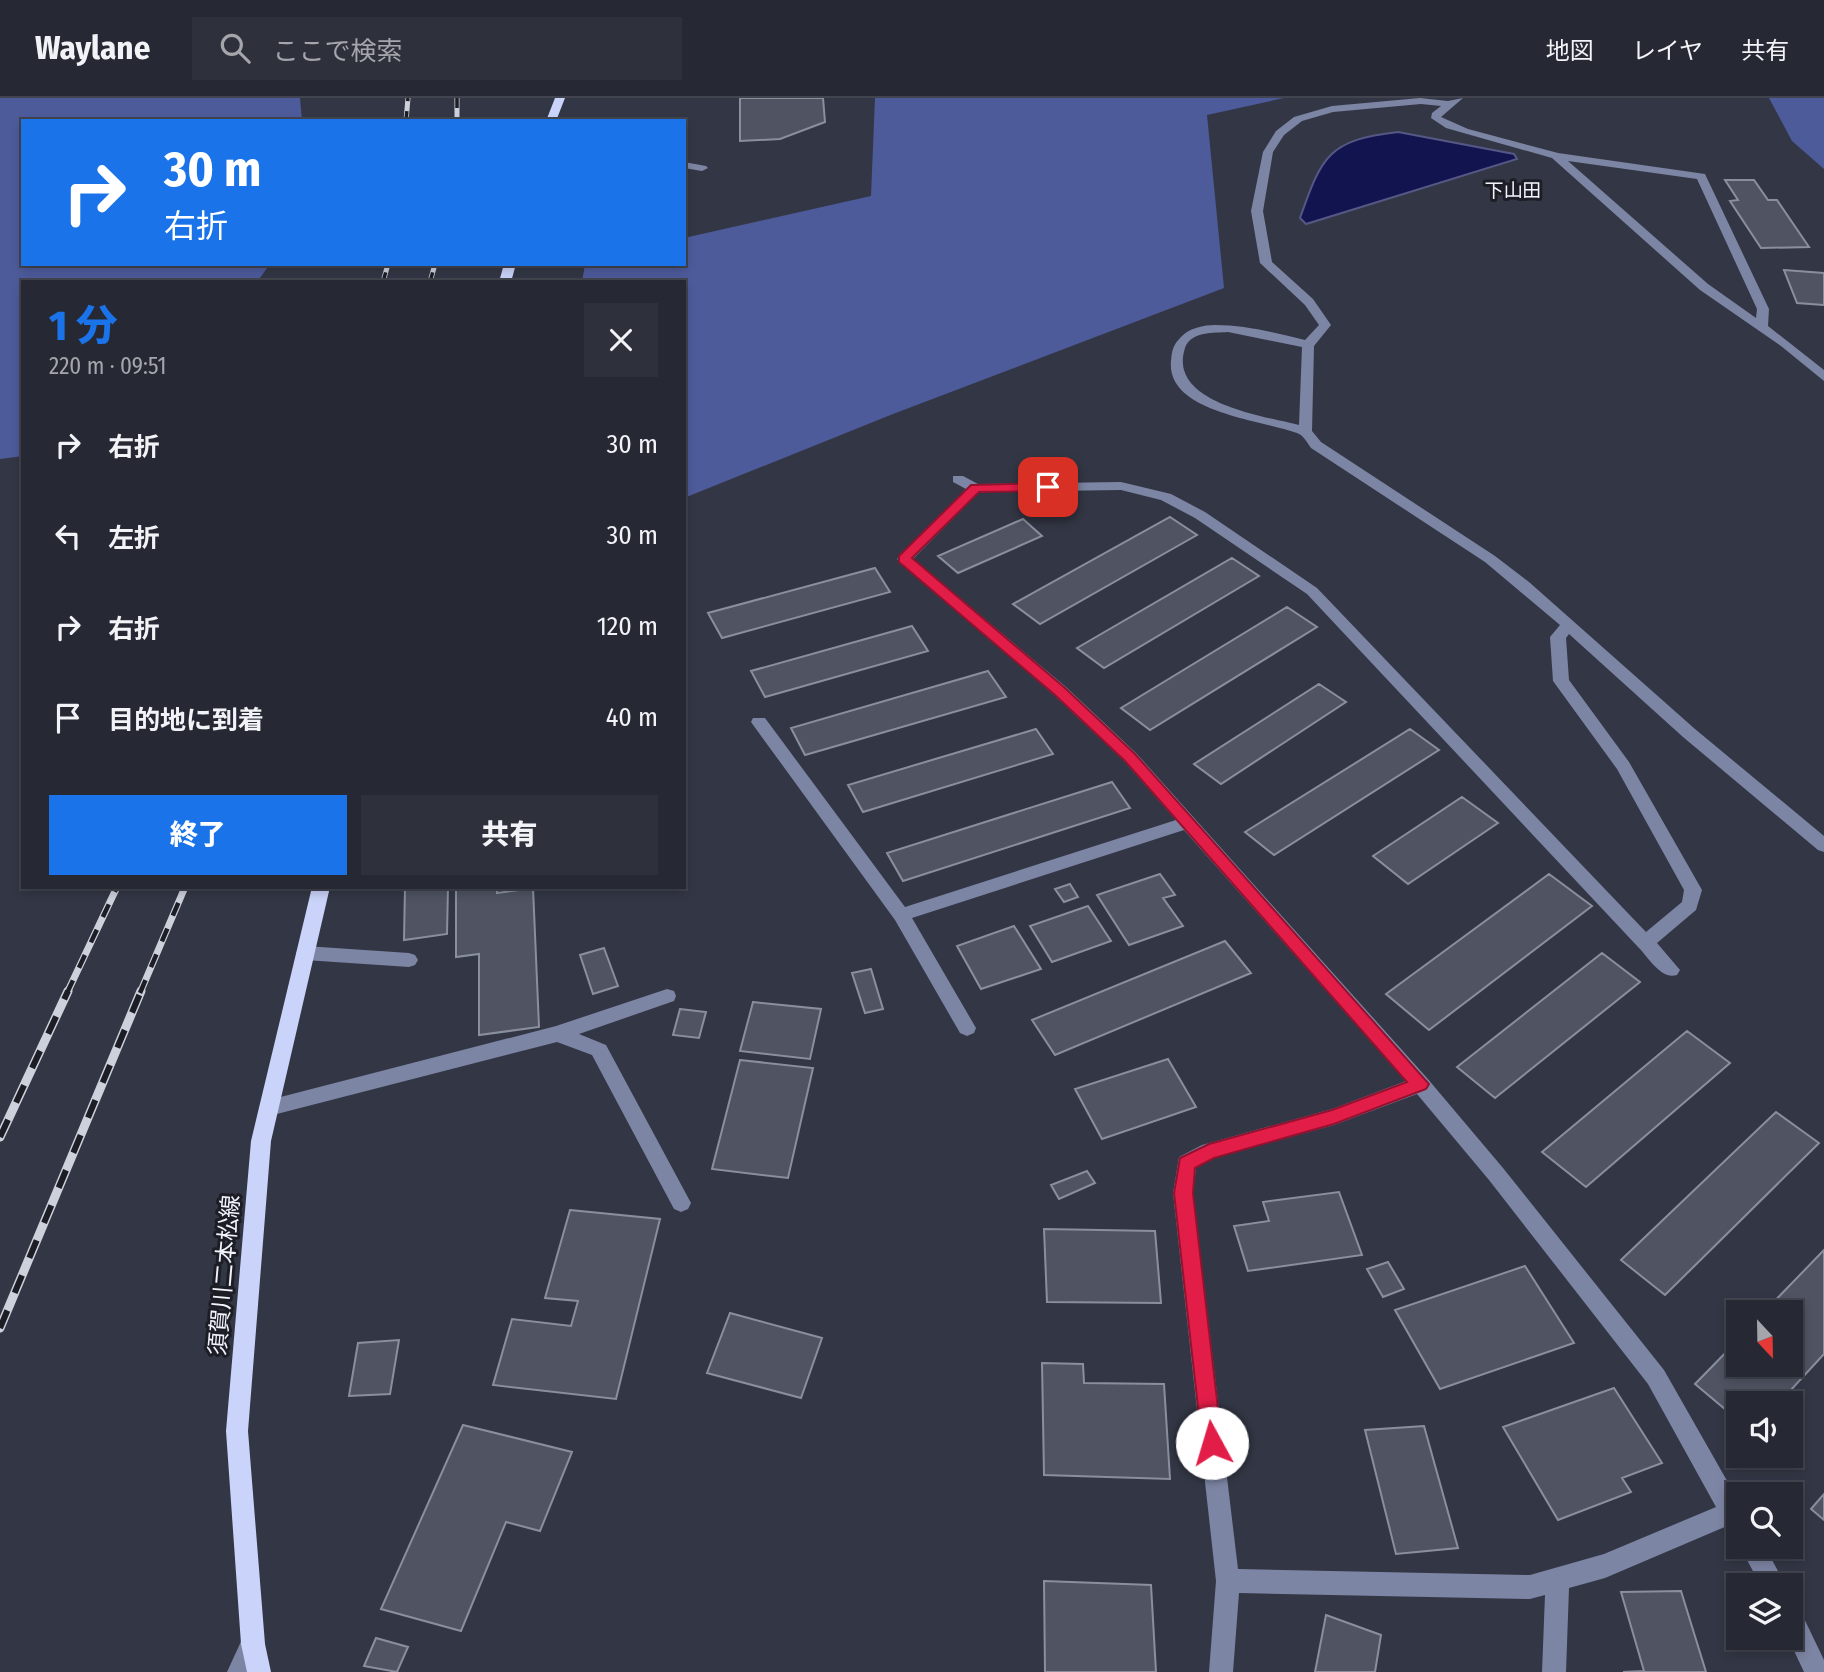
<!DOCTYPE html>
<html lang="ja">
<head>
<meta charset="utf-8">
<style>
  :root { --surface:#262934; --page:#2e313c; --text:#f1f3f6; --muted:#a4a6ac; --line:#42454f; --accent:#1a73e8 }
  body { margin:0; font-family:"Fira Sans Condensed","Noto Sans JP",sans-serif; background:var(--page); color:var(--text); height:100vh; display:flex; flex-direction:column; font-size:26px; white-space:nowrap }
  * { box-sizing:border-box; margin:0 }
  p { font-size:23px; color:var(--muted) }
  .icon { flex:none; width:38px; height:38px; fill:none; stroke:currentColor; stroke-width:2; stroke-linecap:round; stroke-linejoin:round }
  .map { position:relative; flex:1; overflow:hidden }
  .panel { position:absolute; left:21px; top:182px; width:665px; height:609px; display:flex; flex-direction:column; background:var(--surface); border-radius:0px; box-shadow:0 4px 10px #0003,0 0 0 2px var(--line) }
  .panel>* { flex:none }
  .banner { position:absolute; left:21px; top:21px; width:665px; height:147px; border-radius:0px; box-shadow:0 4px 10px #0003,0 0 0 2px var(--line); background:#1a73e8; color:#fff; overflow:hidden }
  .needle { width:46px; rotate:158deg }
  .buttons { position:absolute; left:1726px; top:1202px; display:grid; gap:14px }
  .buttons a { display:grid; place-items:center; width:77px; height:77px; border-radius:0px; background:var(--surface); box-shadow:0 4px 10px #0003,0 0 0 2px var(--line); font-size:35px }
  .pin { position:absolute; display:grid; place-items:center; width:60px; height:60px; color:#fff; margin:-30px; border-radius:14px; box-shadow:0 4px 10px #0006 }
  .me { position:absolute; width:77px; margin:-38px; rotate:354deg; stroke-linejoin:round; filter:drop-shadow(0 0 5px #0008) }
  .turn { display:flex; align-items:center; gap:24px; height:147px; padding:0 28px; font-size:32px }
  .turn .icon { width:91px; height:91px; stroke-width:2.5 }
  .turn b { display:block; font-size:49px; line-height:60px }
  .round { display:grid; place-items:center; flex:none; width:74px; height:74px; border-radius:0px; background:var(--page) }
  .head { display:flex; align-items:center; justify-content:space-between; height:119px; padding:0 28px }
  h1 { font-size:42px; font-weight:800; line-height:52px; color:var(--accent) }
  .action { display:flex; gap:14px; margin-top:auto; padding:14px 28px }
  .action a { flex:1; height:80px; border-radius:0px; background:var(--accent); color:#fff; font-size:28px; font-weight:800; line-height:80px; text-align:center }
  .action a+a { background:var(--page); color:var(--text) }
  ul { padding:0; list-style:none }
  li { display:flex; align-items:center; gap:21px; height:91px; padding:0 28px }
  li div { flex:1 }
  li b { display:block; font-size:26px }
  li em { font-style:normal }
  header { display:flex; align-items:center; gap:42px; box-sizing:border-box; height:98px; padding:0 35px; background:var(--surface); border-bottom:2px solid var(--line) }
  header strong { font-size:33px }
  nav { display:flex; gap:38px; margin-inline-start:auto; font-size:24px }
  .search { width:490px; height:63px; background:var(--page); display:flex; align-items:center; gap:18px; box-sizing:border-box; padding:0 24px; border-radius:0px; color:var(--muted); font-size:26px }
  .map>svg:first-child { display:block }
  .green { fill:#4e5b9b }
  .water { fill:#121450; stroke:#555784; stroke-width:2 }
  .building { fill:#4f5362; stroke:#8a8fa0; stroke-width:2 }
  .lines { fill:none; stroke-linecap:round; stroke-linejoin:round }
  .minor { fill:#7d85a4; fill-rule:evenodd }
  .major { fill:#cad4fa; fill-rule:evenodd }
  .rail-far2-casing { stroke:#cdd1db; stroke-width:5 }
  .rail-far1-casing { stroke:#cdd1db; stroke-width:7 }
  .rail-casing { stroke:#cdd1db; stroke-width:9 }
  .rail-far2 { stroke:#1d1e25; stroke-width:3.5; stroke-dasharray:10; stroke-linecap:butt }
  .rail-far1 { stroke:#1d1e25; stroke-width:4.5; stroke-dasharray:14; stroke-linecap:butt }
  .rail { stroke:#1d1e25; stroke-width:6; stroke-dasharray:19; stroke-linecap:butt }
  .route { fill:#e11d48; stroke:#92132f; stroke-width:2 }
  .labels { text-anchor:middle; dominant-baseline:central; stroke-width:6; stroke-linejoin:round; paint-order:stroke }
  .far-quarter-label { font-size:19px; fill:#f0f3fc; stroke:#1d1e25 }
  .near-street-label { font-size:23px; fill:#f0f3fc; stroke:#1d1e25 }
</style>
</head>
<body>
<header>
<strong>Waylane</strong>
<div class="search"><svg class="icon" aria-label="search" viewBox="0 0 24 24"><circle cx="10" cy="10" r="6"/><path d="M15 15l6 6"/></svg>ここで検索</div>
<nav><a>地図</a><a>レイヤ</a><a>共有</a></nav>
</header>
<div class="map">
<svg width="1824" height="1574" viewBox="0 0 1824 1574">
  <rect width="100%" height="100%" fill="#333745"/>
  <path class="green" d="M 0,0 L 300,0 L 302,23 L 23,23 L 23,166 L 270,166 L 257,184 L 23,184 L 23,358 L 0,361 Z
    M 875,0 L 1284,0 L 1207,17 L 1224,190 L 893,316 L 684,400 L 684,184 L 582,184 L 585,166 L 684,166 L 684,140 L 871,98 Z
    M 1769,0 L 1824,0 L 1824,71 L 1792,43 Z"/>
  <path class="water" d="M 1398,34 L 1514,56 L 1517,61 L 1306,126 L 1300,120 C 1322,58 1328,42 1398,34 Z"/>
  <path class="building" d="M 740,0 L 823,0 L 825,24 L 780,41 L 740,43 Z
    M 1725,82 L 1754,82 L 1768,102 L 1777,102 L 1809,149 L 1761,150 L 1730,103 L 1738,102 Z
    M 1784,172 L 1824,175 L 1824,207 L 1797,205 Z
    M 1170,419 L 1197,437 L 1040,526 L 1013,506 Z
    M 1023,421 L 1042,438 L 958,475 L 938,458 Z
    M 1232,460 L 1259,478 L 1104,570 L 1077,550 Z
    M 875,470 L 890,494 L 722,540 L 708,515 Z
    M 1287,509 L 1317,529 L 1150,632 L 1121,610 Z
    M 912,528 L 928,553 L 765,599 L 751,573 Z
    M 988,573 L 1006,599 L 805,657 L 791,630 Z
    M 1319,586 L 1346,604 L 1221,686 L 1194,666 Z
    M 1036,631 L 1053,656 L 863,714 L 848,687 Z
    M 1410,631 L 1439,652 L 1274,757 L 1245,734 Z
    M 1112,684 L 1130,710 L 903,783 L 887,755 Z
    M 1462,699 L 1498,725 L 1408,786 L 1373,758 Z
    M 1160,776 L 1175,797 L 1163,800 L 1183,828 L 1129,847 L 1097,797 Z
    M 1549,776 L 1592,808 L 1429,932 L 1386,896 Z
    M 1070,786 L 1078,799 L 1064,804 L 1055,791 Z
    M 405,789 L 448,789 L 447,836 L 404,842 Z
    M 456,789 L 497,789 L 497,795 L 533,790 L 539,929 L 479,937 L 479,856 L 456,859 Z
    M 1088,808 L 1111,843 L 1052,864 L 1030,828 Z
    M 1014,828 L 1041,871 L 981,891 L 957,848 Z
    M 1225,843 L 1251,875 L 1055,957 L 1032,922 Z
    M 604,850 L 618,888 L 593,896 L 580,857 Z
    M 1602,855 L 1640,884 L 1495,1000 L 1457,969 Z
    M 871,871 L 883,911 L 865,915 L 852,875 Z
    M 753,904 L 821,911 L 810,961 L 740,953 Z
    M 680,911 L 706,914 L 699,940 L 673,937 Z
    M 1687,933 L 1730,965 L 1586,1089 L 1542,1054 Z
    M 1168,961 L 1196,1009 L 1102,1041 L 1075,991 Z
    M 740,962 L 813,970 L 788,1080 L 712,1071 Z
    M 1776,1014 L 1819,1045 L 1665,1197 L 1621,1162 Z
    M 1087,1073 L 1095,1085 L 1059,1101 L 1051,1087 Z
    M 1339,1094 L 1362,1157 L 1248,1173 L 1234,1128 L 1269,1123 L 1263,1104 Z
    M 570,1112 L 660,1121 L 616,1301 L 493,1287 L 512,1221 L 571,1228 L 578,1203 L 545,1200 Z
    M 1044,1131 L 1155,1133 L 1161,1205 L 1047,1204 Z
    M 1824,1152 L 1824,1256 L 1778,1306 L 1738,1306 L 1738,1322 L 1695,1286 L 1738,1242 L 1738,1267 L 1790,1267 L 1790,1214 L 1764,1214 Z
    M 1388,1164 L 1404,1191 L 1383,1199 L 1367,1171 Z
    M 1525,1168 L 1574,1245 L 1440,1291 L 1395,1212 Z
    M 730,1215 L 822,1240 L 801,1300 L 707,1275 Z
    M 399,1242 L 390,1296 L 349,1298 L 358,1245 Z
    M 1042,1265 L 1083,1266 L 1084,1285 L 1164,1286 L 1170,1381 L 1044,1377 Z
    M 1614,1290 L 1662,1365 L 1622,1380 L 1631,1394 L 1558,1422 L 1503,1329 Z
    M 463,1327 L 572,1354 L 540,1433 L 506,1424 L 461,1533 L 381,1511 Z
    M 1424,1328 L 1458,1450 L 1396,1456 L 1365,1332 Z
    M 1824,1396 L 1824,1422 L 1811,1411 Z
    M 1044,1483 L 1151,1487 L 1156,1574 L 1045,1574 Z
    M 1681,1493 L 1706,1574 L 1623,1574 L 1644,1573 L 1621,1494 Z
    M 1326,1517 L 1381,1537 L 1375,1574 L 1315,1574 Z
    M 376,1540 L 408,1549 L 397,1574 L 364,1568 Z"/>
  <g class="lines">
    <path class="minor" d="M 1420,0 L 1448,3 L 1463,0 L 1441,19 L 1468,31 L 1558,55 L 1705,76 L 1769,211 L 1768,228 L 1824,272 L 1824,283 L 1781,248 L 1700,192 L 1552,60 L 1446,30 L 1431,20 L 1432,15 L 1441,8 L 1421,6 L 1333,14 L 1302,23 L 1284,37 L 1273,54 L 1263,113 L 1272,164 L 1313,201 L 1331,227 L 1314,248 L 1312,333 L 1321,344 L 1495,458 L 1529,484 L 1695,631 L 1824,738 L 1824,754 L 1818,752 L 1683,639 L 1569,536 L 1566,540 L 1569,582 L 1629,664 L 1702,792 L 1696,812 L 1657,845 L 1680,872 L 1677,877 C 1661,882 1649,860 1639,850 L 1307,496 L 1195,420 L 1161,402 L 1121,392 L 979,394 L 913,461 L 1066,589 L 1136,655 L 1427,980 L 1503,1070 L 1664,1272 L 1738,1402 L 1738,1437 L 1730,1433 L 1727,1428 L 1605,1480 L 1569,1490 L 1566,1574 L 1542,1574 L 1545,1497 L 1530,1501 L 1239,1495 L 1233,1574 L 1209,1574 L 1216,1483 L 1173,1095 L 1179,1059 L 1202,1047 L 1332,1011 L 1406,983 L 1184,732 L 912,820 L 976,930 L 974,935 L 967,938 L 960,935 L 895,822 L 751,624 L 753,620 L 765,620 L 905,809 L 1176,722 L 1124,663 L 1054,597 L 897,461 L 966,391 L 953,384 L 953,378 L 963,378 L 978,386 L 1121,384 L 1171,396 L 1205,414 L 1317,490 L 1646,834 L 1682,804 L 1684,792 L 1617,671 L 1553,583 L 1550,539 L 1560,527 L 1485,464 L 1311,350 C 1307,344 1303,337 1297,335 C 1263,322 1166,315 1171,263 C 1172,252 1173,247 1181,239 C 1189,230 1204,227 1215,227 C 1246,227 1276,235 1305,242 L 1319,227 L 1305,207 L 1260,165 L 1251,113 L 1263,54 L 1276,33 L 1294,19 L 1332,8 ZM 1568,63 L 1697,81 L 1757,211 L 1756,220 L 1708,186 ZM 1228,234 L 1302,249 L 1299,327 C 1264,318 1167,305 1185,250 C 1191,233 1214,235 1228,234 ZM 1417,996 L 1489,1082 L 1648,1286 L 1716,1409 L 1604,1456 L 1530,1477 L 1238,1471 L 1193,1095 L 1196,1070 L 1214,1060 L 1334,1027 Z
      M 684,64 L 706,68 L 708,70 L 702,73 L 684,70 Z
      M 305,848 L 409,855 L 415,857 L 418,862 L 415,867 L 409,869 L 305,862 L 299,860 L 296,855 L 299,850 Z
      M 667,891 L 674,893 L 676,898 L 674,903 L 579,936 L 606,947 L 691,1105 L 688,1111 L 681,1114 L 674,1111 L 592,957 L 557,944 L 269,1018 L 262,1016 L 259,1010 L 262,1004 L 269,1002 L 556,928 Z
      M 1740,1449 L 1765,1449 L 1786,1488 L 1761,1488 Z
      M 1790,1507 L 1799,1510 L 1824,1562 L 1824,1574 L 1804,1574 L 1788,1540 L 1790,1540 Z
      M 253,1534 L 262,1537 L 265,1546 L 252,1574 L 227,1574 L 244,1537 Z"/>
    <path class="major" d="M 555,0 L 565,0 L 556,23 L 546,23 Z
      M 504,166 L 516,166 L 511,184 L 499,184 Z
      M 312,789 L 330,789 L 271,1043 L 248,1333 L 265,1546 L 271,1574 L 247,1574 L 241,1546 L 226,1333 L 251,1043 Z"/>
    <defs>
      <path id="rail-far2" d="M 457,0 L 457,23
        M 406,23 L 408,0
        M 383,184 L 388,166
        M 430,184 L 435,166"/>
      <path id="rail-far1" d="M 67,895 L 117,789
        M 140,895 L 185,789"/>
      <path id="rail" d="M 0,1039 L 68,893
        M 0,1230 L 141,893"/>
    </defs>
    <use href="#rail-far2" class="rail-far2-casing"/>
    <use href="#rail-far1" class="rail-far1-casing"/>
    <use href="#rail" class="rail-casing"/>
    <use href="#rail-far2" class="rail-far2"/>
    <use href="#rail-far1" class="rail-far1"/>
    <use href="#rail" class="rail"/>
  </g>
  <path class="route" d="M 971,387 L 1048,385 L 1054,389 L 1048,393 L 979,394 L 912,460 L 1065,590 L 1135,656 L 1429,986 L 1426,991 L 1334,1026 L 1214,1060 L 1195,1070 L 1193,1095 L 1222,1345 L 1219,1352 L 1212,1354 L 1205,1352 L 1202,1345 L 1174,1095 L 1180,1060 L 1209,1046 L 1332,1012 L 1407,984 L 1125,663 L 1055,597 L 899,464 L 899,458 Z"/>
  <g class="labels">
    <g class="far-quarter-label">
      <text x="1513" y="92">下山田</text>
    </g>
    <g class="near-street-label">
      <text transform="translate(224 1177) rotate(-85)">須賀川二本松線</text>
    </g>
  </g>
</svg>
<div class="buttons">
<a><svg class="needle" viewBox="-14 -14 28 28"><path d="M0-13l5 13h-10z" fill="#e53935"/><path d="M0 13l5-13h-10z" fill="#a4a6ac"/></svg></a>
<a><svg class="icon" aria-label="sound" viewBox="0 0 24 24"><path d="M4 9h4l5-4v14l-5-4H4zM17 9q2 3 0 6"/></svg></a>
<a><svg class="icon" aria-label="search" viewBox="0 0 24 24"><circle cx="10" cy="10" r="6"/><path d="M15 15l6 6"/></svg></a>
<a><svg class="icon" aria-label="layers" viewBox="0 0 24 24"><path d="M12 4l9 5-9 5-9-5zM3 14l9 5 9-5"/></svg></a>
</div>
<div class="pin" style="left:1048px;top:389px;background:#d93025"><svg class="icon" aria-label="arrive" viewBox="0 0 24 24"><path d="M6 21V4h12l-3 4 3 4H6"/></svg></div>
<svg class="me" style="left:1212px;top:1345px" viewBox="-20 -20 40 40"><circle r="19" fill="#fff"/><path d="M0-13L10 11 0 6-10 11z" fill="#e11d48"/></svg>
<div class="banner">
<div class="turn"><svg class="icon" aria-label="right" viewBox="0 0 24 24"><path d="M7 20v-9h11M14 6l5 5-5 5"/></svg><div><b>30 m</b>右折</div></div>
</div>
<section class="panel">
<div class="head"><div><h1>1 分</h1><p>220 m · 09:51</p></div><a class="round"><svg class="icon" aria-label="close" viewBox="0 0 24 24"><path d="M6 6l12 12M18 6L6 18"/></svg></a></div>
<ul>
<li><svg class="icon" aria-label="right" viewBox="0 0 24 24"><path d="M7 20v-9h11M14 6l5 5-5 5"/></svg><div><b>右折</b></div><em>30 m</em></li>
<li><svg class="icon" aria-label="left" viewBox="0 0 24 24"><path d="M17 20v-9H6M10 6l-5 5 5 5"/></svg><div><b>左折</b></div><em>30 m</em></li>
<li><svg class="icon" aria-label="right" viewBox="0 0 24 24"><path d="M7 20v-9h11M14 6l5 5-5 5"/></svg><div><b>右折</b></div><em>120 m</em></li>
<li><svg class="icon" aria-label="arrive" viewBox="0 0 24 24"><path d="M6 21V4h12l-3 4 3 4H6"/></svg><div><b>目的地に到着</b></div><em>40 m</em></li>
</ul>
<div class="action"><a>終了</a><a>共有</a></div>
</section>
</div>
</body>
</html>
